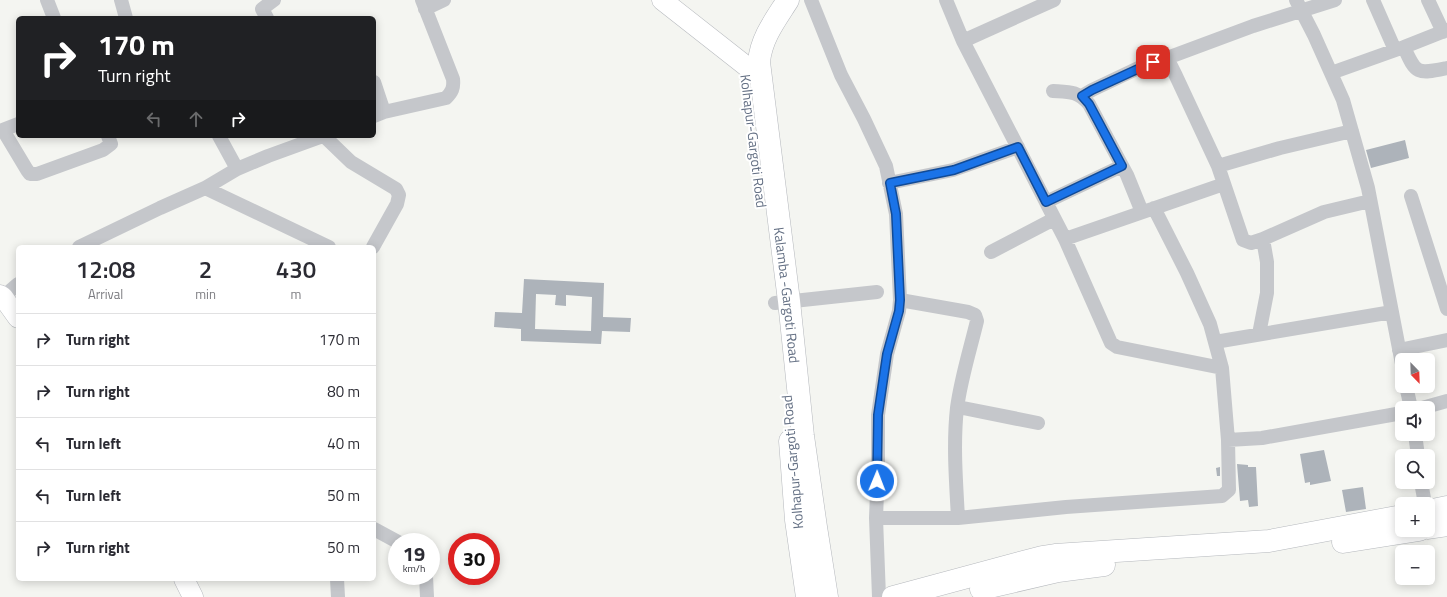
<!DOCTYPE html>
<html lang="en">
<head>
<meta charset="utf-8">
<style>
  :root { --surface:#fff; --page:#f2f2f3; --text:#2b2b33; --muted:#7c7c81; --line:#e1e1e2 }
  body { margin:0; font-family:"Titillium Web",sans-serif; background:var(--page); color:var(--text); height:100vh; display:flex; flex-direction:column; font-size:15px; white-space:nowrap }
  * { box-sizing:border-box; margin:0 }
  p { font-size:13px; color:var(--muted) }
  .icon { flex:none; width:22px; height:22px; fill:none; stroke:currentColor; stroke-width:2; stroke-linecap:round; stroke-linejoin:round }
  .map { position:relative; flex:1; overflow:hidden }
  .details { position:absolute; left:16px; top:245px; width:360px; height:336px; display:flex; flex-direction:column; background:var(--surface); border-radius:6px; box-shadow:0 2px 10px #0003 }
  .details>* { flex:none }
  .guide { position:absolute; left:16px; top:16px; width:360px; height:122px; border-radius:6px; box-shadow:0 2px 10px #0003; background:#202124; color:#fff; overflow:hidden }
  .needle { width:26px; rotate:157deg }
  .fabs { position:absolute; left:1395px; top:353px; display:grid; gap:8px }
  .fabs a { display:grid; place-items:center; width:40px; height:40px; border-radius:6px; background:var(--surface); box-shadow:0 2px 10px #0003; font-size:20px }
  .speed { position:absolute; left:388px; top:533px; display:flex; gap:8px; font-size:20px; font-weight:700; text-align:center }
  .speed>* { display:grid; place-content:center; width:52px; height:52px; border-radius:50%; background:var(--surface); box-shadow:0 2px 10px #0003; line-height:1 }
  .speed small { font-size:10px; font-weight:400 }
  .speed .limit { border:6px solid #d22; background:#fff; color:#111 }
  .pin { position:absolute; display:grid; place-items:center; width:34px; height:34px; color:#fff; margin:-17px; border-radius:8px; box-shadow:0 2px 6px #0006 }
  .me { position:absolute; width:44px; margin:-22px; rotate:1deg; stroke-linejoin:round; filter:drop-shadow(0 0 3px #0008) }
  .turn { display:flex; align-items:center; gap:14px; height:84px; padding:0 16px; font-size:18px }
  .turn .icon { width:52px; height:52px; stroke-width:2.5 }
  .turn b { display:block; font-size:28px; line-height:34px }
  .lanes { display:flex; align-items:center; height:38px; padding:0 16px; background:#0003; justify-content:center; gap:20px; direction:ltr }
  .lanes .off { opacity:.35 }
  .eta { display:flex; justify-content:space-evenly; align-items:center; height:68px; text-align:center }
  .eta b { font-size:24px; font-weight:600; line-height:28px }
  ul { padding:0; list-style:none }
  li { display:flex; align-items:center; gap:12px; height:52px; padding:0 16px; border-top:1px solid var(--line) }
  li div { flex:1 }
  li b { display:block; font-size:15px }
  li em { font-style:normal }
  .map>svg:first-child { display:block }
  .building { fill:#adb3ba; fill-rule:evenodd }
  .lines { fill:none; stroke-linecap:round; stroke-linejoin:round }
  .secondary-casing { stroke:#b7babf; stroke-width:21 }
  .primary-casing { stroke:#b5b8bd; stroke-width:23 }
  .street { stroke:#c5c7cb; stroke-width:14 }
  .secondary { stroke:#fff; stroke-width:20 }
  .primary { stroke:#fff; stroke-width:22 }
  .route-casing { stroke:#114b97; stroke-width:10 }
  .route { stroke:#1a73e8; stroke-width:7 }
  .labels { text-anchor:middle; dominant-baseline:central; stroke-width:4; stroke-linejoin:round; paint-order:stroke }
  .street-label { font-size:14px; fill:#636f83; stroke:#fff }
</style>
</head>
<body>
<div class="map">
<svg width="1447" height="597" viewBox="0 0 1447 597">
  <rect width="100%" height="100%" fill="#f4f5f1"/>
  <path class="building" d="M 1405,140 L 1409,158 L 1371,168 L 1366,150 Z
    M 524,279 L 604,283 L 603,317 L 631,318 L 630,332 L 602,331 L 601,344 L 521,341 L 521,329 L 494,327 L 495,312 L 522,313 ZM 536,294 L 556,295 L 555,305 L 566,306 L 566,295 L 592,297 L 591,331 L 535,329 Z
    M 1324,450 L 1331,481 L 1310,485 L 1310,482 L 1305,483 L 1300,454 Z
    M 1237,464 L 1248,465 L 1248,467 L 1256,467 L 1258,506 L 1249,507 L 1248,500 L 1240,501 Z
    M 1220,467 L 1220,476 L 1217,476 L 1216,468 Z
    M 1363,487 L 1366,509 L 1346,512 L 1342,490 Z"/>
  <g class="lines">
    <defs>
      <path id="secondary" d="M 662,0 L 760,77
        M 0,295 L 3,297 L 18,318
        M 184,579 L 193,597"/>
      <g id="primary">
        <path id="s1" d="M 788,0 C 776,19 761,38 759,62 L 789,301 L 803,436 L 816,527 L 827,597"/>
        <path d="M 790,441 L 796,520 L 807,597"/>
        <path d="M 1428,511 L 1447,507"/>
        <path d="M 1428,528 L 1447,525"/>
        <path d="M 1343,542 L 1419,530"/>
        <path d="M 981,589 L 1058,571 L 1104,565"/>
        <path d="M 893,597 L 1042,557 L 1055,555 L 1269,541 L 1402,516"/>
      </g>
    </defs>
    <use href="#secondary" class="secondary-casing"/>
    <use href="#primary" class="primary-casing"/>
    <path class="street" d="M 47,0 L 54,18
      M 121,0 L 126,18
      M 811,0 L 841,75 L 864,119 L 886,166 L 896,214 L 900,300 L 899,311 L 887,354 L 878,415 L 878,469 L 876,518
      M 1296,0 L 1314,35 L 1343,100 L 1368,188 L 1402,364
      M 1373,0 L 1395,50
      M 1428,0 L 1443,32
      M 425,9 L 444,0
      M 267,18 L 262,9 L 274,0
      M 1447,30 L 1404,47 C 1416,75 1418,74 1447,68
      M 963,41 L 1054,0
      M 1167,58 L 1253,26 L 1335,0
      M 1331,73 L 1404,47
      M 374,82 L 384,112
      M 1053,91 C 1070,92 1077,91 1089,104 L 1127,175 L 1142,212
      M 1082,96 L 1092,90 L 1153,61 L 1167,58 L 1176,76 L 1218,166 L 1243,240 L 1251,243 L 1263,239 L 1324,212 L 1370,201
      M 374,116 L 384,112 L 446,98 C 452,92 454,88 453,79 L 422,0
      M 3,130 L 27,170 L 30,174 L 37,174 L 103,150 L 111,144 L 108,136
      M 0,131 L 18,124
      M 219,136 L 237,169
      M 324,136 L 351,162 L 396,189 L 399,195 L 397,204 L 373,247
      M 1218,166 L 1280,148 L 1352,131
      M 889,183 L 953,170 L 1018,147
      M 205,188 L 329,247
      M 1411,196 L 1447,309
      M 1046,202 L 1122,166
      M 1154,208 L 1187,273 L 1210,324 L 1222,368
      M 1065,239 L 1224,184
      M 79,247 L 160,208 L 205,188 L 237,169 L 268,156 L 323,136
      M 991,252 L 1054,219
      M 3,297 L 18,284
      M 900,300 L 968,312 L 975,315 L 977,321 C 970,350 961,378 957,408 C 953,444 956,481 958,518
      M 775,303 L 877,292
      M 1259,334 L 1267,293 L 1267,262 L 1263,239
      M 1215,342 L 1392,312
      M 1399,350 L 1447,340
      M 1406,386 L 1411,408
      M 958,407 L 1038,423
      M 1422,408 L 1447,401
      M 1415,434 L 1418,456
      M 1228,440 L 1262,438 L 1402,413
      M 1421,482 L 1425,504
      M 374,529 L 398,542
      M 426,576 L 427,597
      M 337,579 L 338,597
      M 879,597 L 876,518 L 958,518 L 1066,507 L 1222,496 L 1229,490 L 1228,440 L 1222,368 L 1117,347 L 1111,343 L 1065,239 L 963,41 L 946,0"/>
    <use href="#secondary" class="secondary"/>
    <use href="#primary" class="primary"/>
  </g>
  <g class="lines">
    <defs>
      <path id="route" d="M 877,481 L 878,415 L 887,354 L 899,311 L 900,300 L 896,214 L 890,183 L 954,170 L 1018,147 L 1046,202 L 1122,166 L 1089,104 L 1082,96 L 1092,90 L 1153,62"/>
    </defs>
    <use href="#route" class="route-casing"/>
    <use href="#route" class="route"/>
  </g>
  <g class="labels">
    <g class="street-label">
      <text transform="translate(754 141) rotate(83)">Kolhapur-Gargoti Road</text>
      <text stroke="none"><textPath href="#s1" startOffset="304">Kalamba -Gargoti Road</textPath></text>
      <text transform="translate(792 462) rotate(-95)">Kolhapur-Gargoti Road</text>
    </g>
  </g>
</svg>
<div class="fabs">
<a><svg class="needle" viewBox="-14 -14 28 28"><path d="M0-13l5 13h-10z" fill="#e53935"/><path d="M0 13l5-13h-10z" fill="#7c7c81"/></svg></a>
<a><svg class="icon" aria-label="sound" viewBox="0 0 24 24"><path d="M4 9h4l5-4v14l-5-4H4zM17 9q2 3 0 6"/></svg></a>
<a><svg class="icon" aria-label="search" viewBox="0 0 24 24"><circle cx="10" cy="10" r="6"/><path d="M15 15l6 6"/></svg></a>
<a>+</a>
<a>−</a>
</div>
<div class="speed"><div>19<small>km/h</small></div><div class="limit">30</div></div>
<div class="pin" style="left:1153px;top:62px;background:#d93025"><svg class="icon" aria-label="arrive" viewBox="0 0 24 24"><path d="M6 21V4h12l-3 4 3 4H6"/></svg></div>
<svg class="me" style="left:877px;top:481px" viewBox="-20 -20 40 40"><circle r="17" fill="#1a73e8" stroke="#fff" stroke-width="3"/><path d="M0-11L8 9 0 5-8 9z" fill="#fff"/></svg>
<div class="guide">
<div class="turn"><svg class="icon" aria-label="right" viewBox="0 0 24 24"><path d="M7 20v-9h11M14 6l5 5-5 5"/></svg><div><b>170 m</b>Turn right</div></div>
<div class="lanes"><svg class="icon off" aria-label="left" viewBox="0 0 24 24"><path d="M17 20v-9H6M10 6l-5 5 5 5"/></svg><svg class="icon off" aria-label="ahead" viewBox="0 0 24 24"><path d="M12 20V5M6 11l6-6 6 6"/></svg><svg class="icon" aria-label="right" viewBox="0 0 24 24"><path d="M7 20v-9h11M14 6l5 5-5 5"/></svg></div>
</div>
<section class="details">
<div class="eta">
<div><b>12:08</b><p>Arrival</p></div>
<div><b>2</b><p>min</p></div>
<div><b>430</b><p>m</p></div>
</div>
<ul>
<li><svg class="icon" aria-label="right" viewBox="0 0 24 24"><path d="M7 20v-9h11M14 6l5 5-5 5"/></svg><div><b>Turn right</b></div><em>170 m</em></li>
<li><svg class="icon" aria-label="right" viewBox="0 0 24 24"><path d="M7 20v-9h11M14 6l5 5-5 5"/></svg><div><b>Turn right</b></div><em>80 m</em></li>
<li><svg class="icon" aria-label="left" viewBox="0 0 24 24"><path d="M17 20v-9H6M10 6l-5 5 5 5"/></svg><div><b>Turn left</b></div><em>40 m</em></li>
<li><svg class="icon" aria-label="left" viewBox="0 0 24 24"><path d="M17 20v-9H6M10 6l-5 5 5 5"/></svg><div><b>Turn left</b></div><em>50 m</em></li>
<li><svg class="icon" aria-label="right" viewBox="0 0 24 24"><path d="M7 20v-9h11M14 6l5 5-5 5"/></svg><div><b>Turn right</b></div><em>50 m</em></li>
</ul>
</section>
</div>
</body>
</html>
